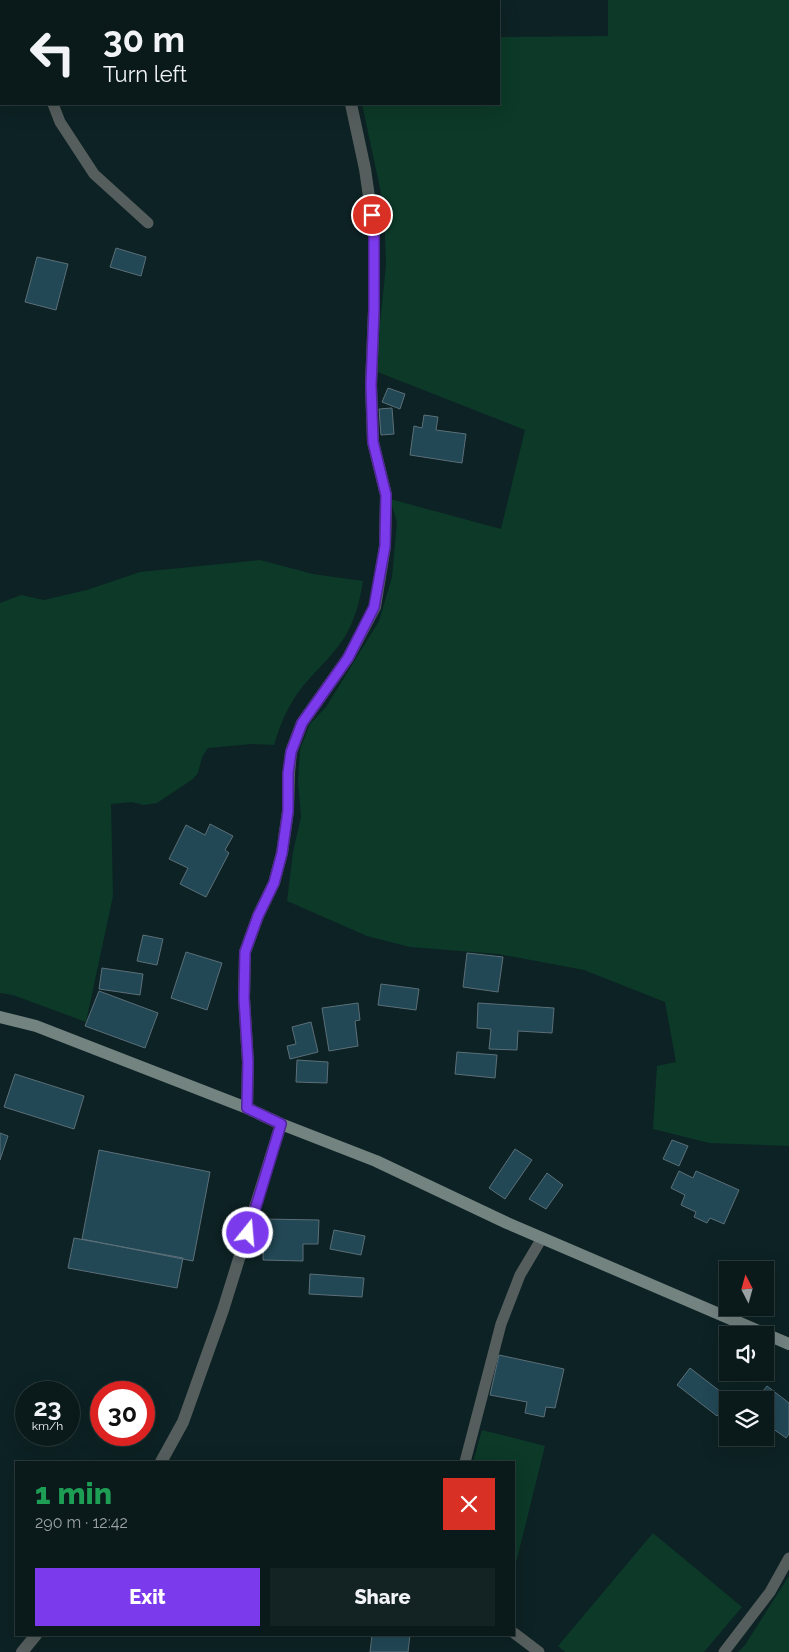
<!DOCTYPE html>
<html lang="en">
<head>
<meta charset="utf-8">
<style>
  :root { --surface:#0a1a1b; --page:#132324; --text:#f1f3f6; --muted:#99a1a3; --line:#2a383a; --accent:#7c3aed }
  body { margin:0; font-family:Raleway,sans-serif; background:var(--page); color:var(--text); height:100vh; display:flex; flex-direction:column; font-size:19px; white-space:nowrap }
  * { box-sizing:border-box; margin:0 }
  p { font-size:16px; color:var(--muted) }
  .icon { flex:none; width:28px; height:28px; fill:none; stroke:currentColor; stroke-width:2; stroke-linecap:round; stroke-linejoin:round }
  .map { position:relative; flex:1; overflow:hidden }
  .panel { position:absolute; left:15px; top:1461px; width:500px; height:175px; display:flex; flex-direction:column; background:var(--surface); border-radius:0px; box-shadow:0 5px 20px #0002,0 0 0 1px var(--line) }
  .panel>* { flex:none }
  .guide { position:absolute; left:0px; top:0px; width:500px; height:105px; box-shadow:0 5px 20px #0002,0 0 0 1px var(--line); background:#0a1a1b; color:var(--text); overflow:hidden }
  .needle { width:32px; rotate:354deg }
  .fabs { position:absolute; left:719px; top:1261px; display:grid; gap:10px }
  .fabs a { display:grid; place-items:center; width:55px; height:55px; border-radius:0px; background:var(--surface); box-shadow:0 5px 20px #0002,0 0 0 1px var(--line); font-size:25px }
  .speed { position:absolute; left:15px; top:1381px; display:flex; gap:10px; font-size:25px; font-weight:700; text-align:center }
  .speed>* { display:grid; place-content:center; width:65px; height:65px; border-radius:50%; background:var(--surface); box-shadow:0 5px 20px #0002,0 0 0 1px var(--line); line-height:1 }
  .speed small { font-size:12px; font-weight:400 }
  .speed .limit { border:8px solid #d22; background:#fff; color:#111 }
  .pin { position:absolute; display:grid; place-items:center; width:42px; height:42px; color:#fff; margin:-21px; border:2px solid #fff; border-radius:50%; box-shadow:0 1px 5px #0007 }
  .me { position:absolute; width:55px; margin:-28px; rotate:17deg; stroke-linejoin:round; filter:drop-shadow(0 0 4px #0008) }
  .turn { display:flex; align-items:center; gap:18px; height:105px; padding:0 20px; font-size:22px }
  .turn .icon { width:65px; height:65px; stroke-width:2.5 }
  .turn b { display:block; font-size:35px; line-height:42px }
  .round { display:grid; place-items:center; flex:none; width:52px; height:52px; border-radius:0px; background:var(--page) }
  .overview { display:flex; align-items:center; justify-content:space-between; height:85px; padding:0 20px }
  h1 { font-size:30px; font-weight:800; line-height:38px; color:#1e9e55 }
  .cta { display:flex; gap:10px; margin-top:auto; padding:10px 20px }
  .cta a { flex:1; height:58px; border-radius:0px; background:var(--accent); color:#fff; font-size:20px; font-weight:800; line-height:58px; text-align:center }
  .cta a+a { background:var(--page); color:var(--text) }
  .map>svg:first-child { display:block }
  .green { fill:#0c3928 }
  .building { fill:#224755; stroke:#5b6f78 }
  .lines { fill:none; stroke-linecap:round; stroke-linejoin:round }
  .lane { stroke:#555e5d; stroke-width:11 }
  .street { stroke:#555e5d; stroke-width:12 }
  .secondary { stroke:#738380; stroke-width:12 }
  .route-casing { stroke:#51269a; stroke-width:12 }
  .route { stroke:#7c3aed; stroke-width:9 }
</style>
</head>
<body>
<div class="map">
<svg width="789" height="1652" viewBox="0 0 789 1652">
  <rect width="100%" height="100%" fill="#0d2224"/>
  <path class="green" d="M 608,0 L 789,0 L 789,1146 L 709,1143 L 653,1129 L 657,1066 L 676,1062 L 665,1002 L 584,970 L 498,954 L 410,947 L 367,936 L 287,901 L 293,852 L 301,817 L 298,780 L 300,749 L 310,724 L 326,707 L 379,621 L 392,577 L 397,522 L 390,499 L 501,529 L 525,430 L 375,371 L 386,265 L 384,207 L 362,104 L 499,104 L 499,37 L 608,36 Z
    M 260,560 L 313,574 L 363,581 C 360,600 356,616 347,633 C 336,653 317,669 303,686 C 288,705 281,722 274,745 L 252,744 L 208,748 L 202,757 L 198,773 L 193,779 L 157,803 L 144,805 L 132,802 L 111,804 L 113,896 L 86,1022 L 13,995 L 0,993 L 0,603 L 21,595 L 44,600 L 87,590 L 140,572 Z
    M 482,1430 L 545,1446 L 514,1571 L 514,1462 L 473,1462 Z
    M 653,1533 L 742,1607 L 704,1652 L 565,1652 L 558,1646 Z
    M 789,1576 L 789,1652 L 738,1652 L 745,1645 Z"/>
  <path class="building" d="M 427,0 L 470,0 L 470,1 L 427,1 Z
    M 116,248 L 146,257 L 141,276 L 110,267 Z
    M 37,257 L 68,264 L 56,310 L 25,302 Z
    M 388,388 L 405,394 L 400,409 L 382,402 Z
    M 392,408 L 394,434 L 381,435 L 379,409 Z
    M 424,415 L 438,417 L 436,430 L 466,434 L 462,463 L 410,455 L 414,426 L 422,428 Z
    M 210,824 L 233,836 L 225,850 L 229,853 L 206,897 L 180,884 L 188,868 L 169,859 L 186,825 L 205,835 Z
    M 143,935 L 163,939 L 157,965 L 137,961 Z
    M 186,952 L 222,963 L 207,1010 L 171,998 Z
    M 467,953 L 503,957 L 498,992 L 463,987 Z
    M 102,968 L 143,974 L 140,995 L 99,989 Z
    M 381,984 L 419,989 L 416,1010 L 378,1005 Z
    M 99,991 L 158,1013 L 145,1048 L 85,1026 Z
    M 358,1003 L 360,1020 L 355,1021 L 358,1046 L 329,1051 L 322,1008 Z
    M 478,1003 L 554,1008 L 552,1033 L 518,1031 L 517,1050 L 489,1049 L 491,1029 L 477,1028 Z
    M 311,1022 L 318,1052 L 290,1059 L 287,1046 L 296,1044 L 292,1027 Z
    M 457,1052 L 497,1055 L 495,1078 L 455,1074 Z
    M 297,1060 L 328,1062 L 327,1083 L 296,1082 Z
    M 15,1074 L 84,1096 L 74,1129 L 4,1107 Z
    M 0,1133 L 8,1136 L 0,1160 Z
    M 672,1140 L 688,1146 L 679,1166 L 663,1159 Z
    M 515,1149 L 532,1160 L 505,1199 L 489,1188 Z
    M 99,1150 L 210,1172 L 193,1261 L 82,1239 Z
    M 679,1171 L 693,1178 L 696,1171 L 739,1190 L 724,1224 L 710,1218 L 707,1223 L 694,1217 L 696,1212 L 681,1205 L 685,1195 L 671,1188 Z
    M 547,1173 L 563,1185 L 546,1209 L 529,1199 Z
    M 264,1219 L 319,1220 L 318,1244 L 303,1244 L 303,1261 L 263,1260 Z
    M 334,1230 L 365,1236 L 361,1255 L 330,1249 Z
    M 74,1238 L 183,1258 L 177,1288 L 68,1268 Z
    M 310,1274 L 364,1278 L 362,1297 L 309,1294 Z
    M 499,1355 L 564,1369 L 555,1408 L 546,1407 L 544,1417 L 525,1413 L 527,1402 L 490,1395 Z
    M 690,1368 L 730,1399 L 728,1400 L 728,1403 L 717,1416 L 677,1385 Z
    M 767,1386 L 789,1403 L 789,1434 L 786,1438 L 765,1423 L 765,1400 L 756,1400 Z
    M 372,1635 L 410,1635 L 408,1652 L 370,1652 Z"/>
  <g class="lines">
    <path class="lane" d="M 59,1 L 59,0
      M 53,104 L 60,122 L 94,174 L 148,223
      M 465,1462 L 501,1324 L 520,1275 L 542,1238
      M 514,1633 L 539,1652
      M 724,1652 L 770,1592 L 789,1558"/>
    <path class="street" d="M 330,0 L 330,1
      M 247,1108 L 248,1062 L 244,998 L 245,952 L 258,916 L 274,883 L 282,853 L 288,811 L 289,773 L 291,752 L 302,723 L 348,658 L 375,607 L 385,546 L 386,495 L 373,442 L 371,385 L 374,310 L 374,231 L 365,169 L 351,104
      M 161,1462 L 183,1422 L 223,1310 L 281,1124
      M 22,1652 L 36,1635"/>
    <path class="secondary" d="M 0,1017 L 36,1026 L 247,1108 L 281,1124 L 376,1161 L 507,1223 L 789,1344"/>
  </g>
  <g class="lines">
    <defs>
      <path id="route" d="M 248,1233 L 281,1124 L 247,1108 L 248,1062 L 244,998 L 245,952 L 258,916 L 274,883 L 282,853 L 288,811 L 288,773 L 291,752 L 302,723 L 348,658 L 374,607 L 385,546 L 386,495 L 373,442 L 371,385 L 374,310 L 374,231 L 372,215"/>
    </defs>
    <use href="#route" class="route-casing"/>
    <use href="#route" class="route"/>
  </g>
</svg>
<div class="fabs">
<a><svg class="needle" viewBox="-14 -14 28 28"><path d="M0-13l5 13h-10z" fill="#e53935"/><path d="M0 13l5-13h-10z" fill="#99a1a3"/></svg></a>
<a><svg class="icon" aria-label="sound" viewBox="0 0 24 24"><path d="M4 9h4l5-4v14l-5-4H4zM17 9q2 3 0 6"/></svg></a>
<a><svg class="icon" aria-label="layers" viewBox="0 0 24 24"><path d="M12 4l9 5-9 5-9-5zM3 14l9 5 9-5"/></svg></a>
</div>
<div class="speed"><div>23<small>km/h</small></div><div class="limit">30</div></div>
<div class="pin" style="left:372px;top:215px;background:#d93025"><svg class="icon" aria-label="arrive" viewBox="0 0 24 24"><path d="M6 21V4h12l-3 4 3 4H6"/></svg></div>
<svg class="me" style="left:248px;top:1233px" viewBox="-20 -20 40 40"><circle r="17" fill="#7c3aed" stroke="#fff" stroke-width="3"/><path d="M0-11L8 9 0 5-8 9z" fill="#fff"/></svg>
<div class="guide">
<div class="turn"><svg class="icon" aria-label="left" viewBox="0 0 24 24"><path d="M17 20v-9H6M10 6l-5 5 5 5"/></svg><div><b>30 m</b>Turn left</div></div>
</div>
<section class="panel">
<div class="overview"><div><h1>1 min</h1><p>290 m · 12:42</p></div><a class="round" style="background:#d93025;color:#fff"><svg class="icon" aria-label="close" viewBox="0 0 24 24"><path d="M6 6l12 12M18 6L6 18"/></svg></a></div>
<div class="cta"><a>Exit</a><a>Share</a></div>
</section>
</div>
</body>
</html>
